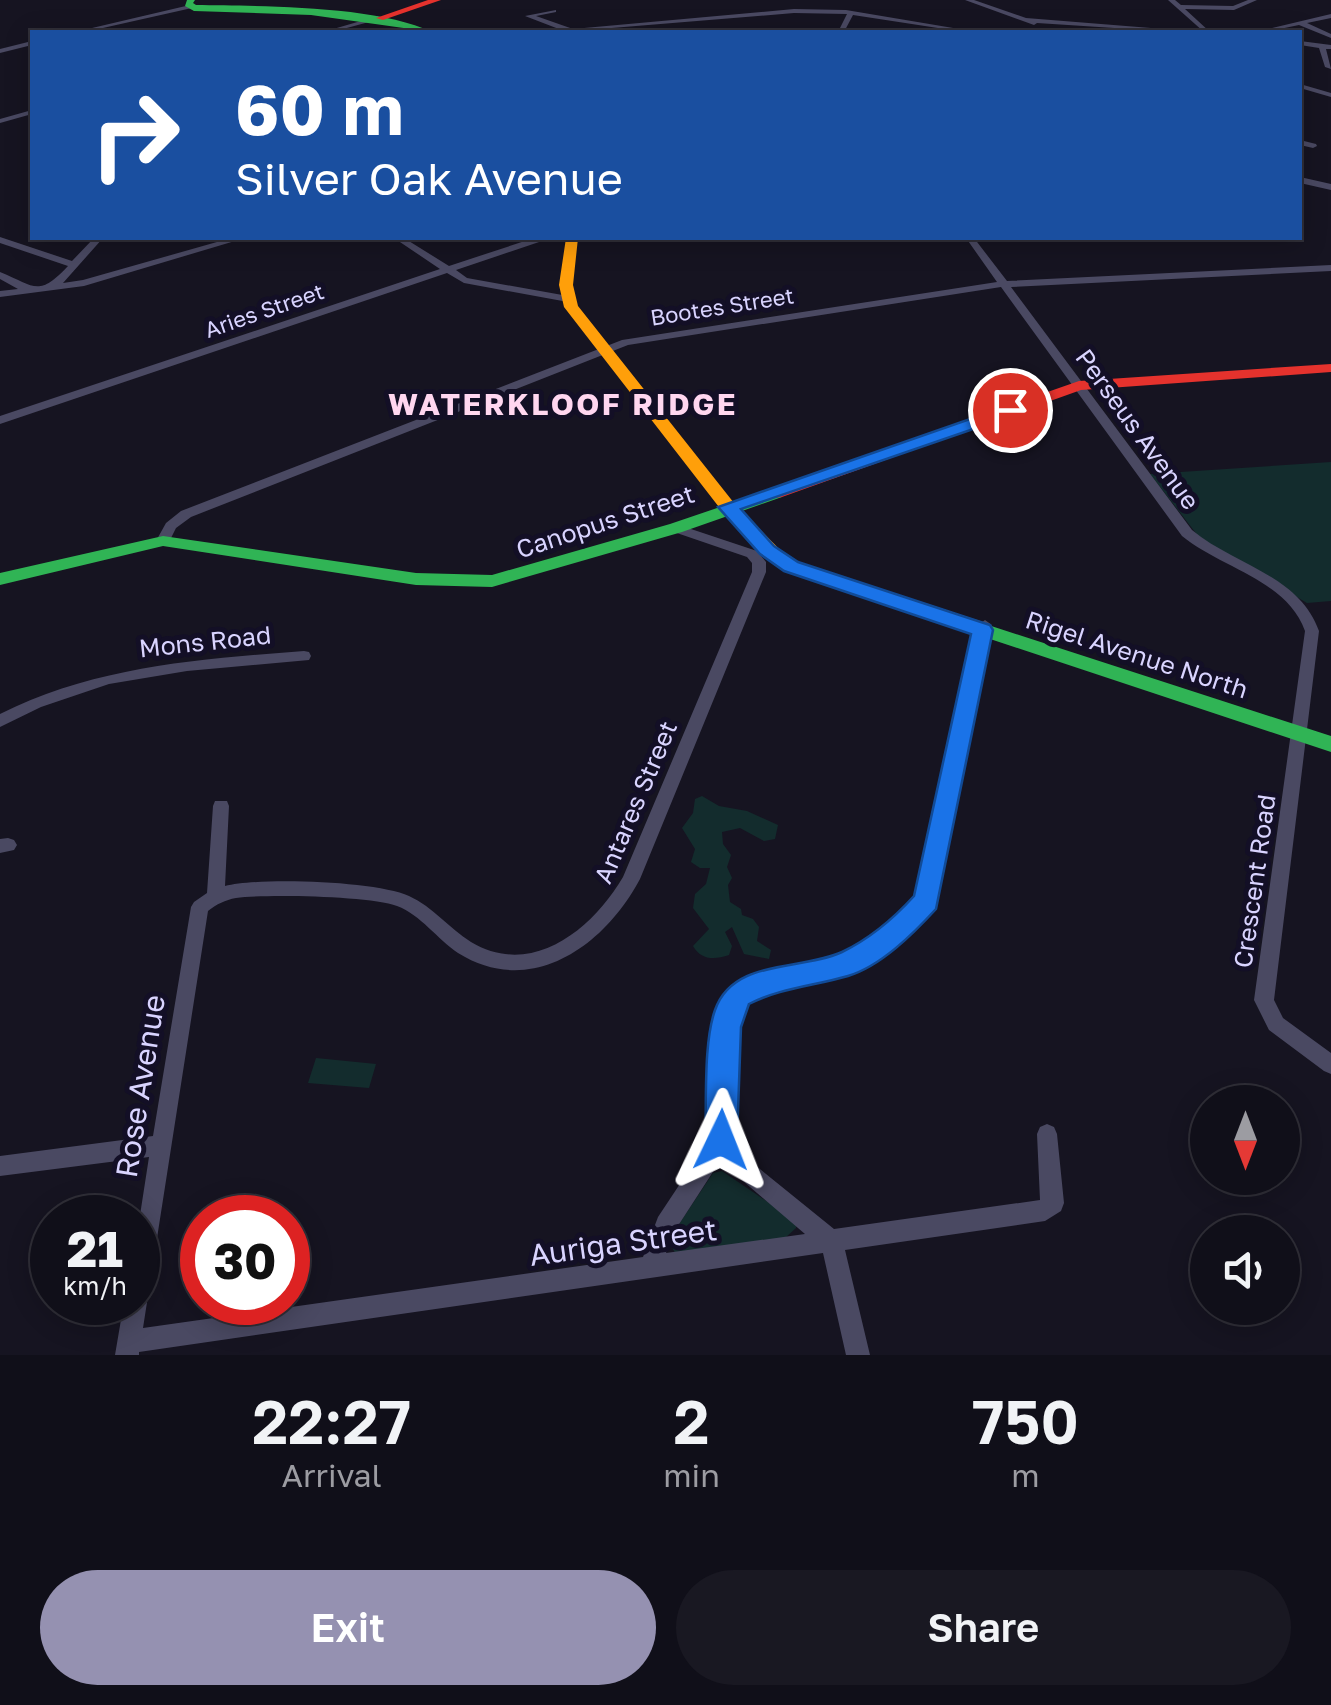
<!DOCTYPE html>
<html lang="en">
<head>
<meta charset="utf-8">
<style>
  :root { --surface:#100f19; --page:#191822; --text:#f1f3f6; --muted:#9c9ca2; --line:#302f38; --accent:#9591b1 }
  body { margin:0; font-family:"Golos Text",sans-serif; background:var(--page); color:var(--text); height:100vh; display:flex; flex-direction:column; font-size:38px; white-space:nowrap }
  * { box-sizing:border-box; margin:0 }
  p { font-size:32px; color:var(--muted) }
  .icon { flex:none; width:55px; height:55px; fill:none; stroke:currentColor; stroke-width:2; stroke-linecap:round; stroke-linejoin:round }
  .map { position:relative; height:1355px; overflow:hidden }
  .panel { display:flex; flex-direction:column; background:var(--surface); flex:1 }
  .panel>* { flex:none }
  .guide { position:absolute; left:30px; top:30px; width:1272px; height:210px; border-radius:0px; box-shadow:0 5px 25px #0003,0 0 0 2px var(--line); background:#1a4fa0; color:#fff; overflow:hidden }
  .needle { width:65px; rotate:180deg }
  .buttons { position:absolute; left:1190px; top:1085px; display:grid; gap:20px }
  .buttons a { display:grid; place-items:center; width:110px; height:110px; border-radius:50%; background:var(--surface); box-shadow:0 5px 25px #0003,0 0 0 2px var(--line); font-size:50px }
  .speed { position:absolute; left:30px; top:1195px; display:flex; gap:20px; font-size:50px; font-weight:700; text-align:center }
  .speed>* { display:grid; place-content:center; width:130px; height:130px; border-radius:50%; background:var(--surface); box-shadow:0 5px 25px #0003,0 0 0 2px var(--line); line-height:1 }
  .speed small { font-size:25px; font-weight:400 }
  .speed .limit { border:15px solid #d22; background:#fff; color:#111 }
  .pin { position:absolute; display:grid; place-items:center; width:85px; height:85px; color:#fff; margin:-42px; border:5px solid #fff; border-radius:50%; box-shadow:0 2px 10px #0007 }
  .me { position:absolute; width:110px; margin:-55px; rotate:2deg; stroke-linejoin:round; filter:drop-shadow(0 0 8px #0008) }
  .turn { display:flex; align-items:center; gap:35px; height:210px; padding:0 40px; font-size:45px }
  .turn .icon { width:130px; height:130px; stroke-width:2.5 }
  .turn b { display:block; font-size:70px; line-height:85px }
  .eta { display:flex; justify-content:space-evenly; align-items:center; height:170px; text-align:center }
  .eta b { font-size:60px; font-weight:600; line-height:70px }
  .button { display:flex; gap:20px; margin-top:auto; padding:20px 40px }
  .button a { flex:1; height:115px; border-radius:60px; background:var(--accent); color:#fff; font-size:40px; font-weight:600; line-height:115px; text-align:center }
  .button a+a { background:var(--page); color:var(--text) }
  .map>svg:first-child { display:block }
  .green { fill:#132c2d }
  .lines { fill:none; stroke-linecap:round; stroke-linejoin:round }
  .street { fill:#4a4962; fill-rule:evenodd }
  .fast { fill:#30b455; fill-rule:evenodd }
  .slow { fill:#ff9f0a; fill-rule:evenodd }
  .jam { fill:#e5322d; fill-rule:evenodd }
  .route { fill:#1a73e8; stroke:#114b97; stroke-width:2.5 }
  .labels { text-anchor:middle; dominant-baseline:central; stroke-width:10; stroke-linejoin:round; paint-order:stroke }
  .far-street-label { font-size:22px; fill:#d9d4ff; stroke:#130f26 }
  .street-label { font-size:25px; fill:#d9d4ff; stroke:#130f26 }
  .far-district-label { font-size:30px; font-weight:bold; letter-spacing:2.5px; fill:#ffd6f0; stroke:#130f26 }
  .near-street-label { font-size:30px; fill:#d9d4ff; stroke:#130f26 }
</style>
</head>
<body>
<div class="map">
<svg width="1331" height="1355" viewBox="0 0 1331 1355">
  <rect width="100%" height="100%" fill="#161421"/>
  <path class="green" d="M 1331,462 L 1331,601 L 1307,603 L 1202,541 L 1150,474 Z
    M 702,796 L 719,806 L 747,811 L 778,825 L 775,839 L 764,841 L 740,828 L 722,832 L 723,844 L 731,855 L 727,867 L 732,878 L 728,885 L 730,902 L 741,909 L 742,915 L 753,919 L 759,927 L 757,941 L 771,950 L 769,959 L 744,954 L 732,927 L 725,932 L 732,946 L 729,955 C 714,960 701,960 693,946 L 709,929 L 693,908 L 695,894 L 706,884 L 710,868 L 700,868 L 691,862 L 695,849 L 682,828 L 693,813 L 695,799 Z
    M 316,1058 L 376,1064 L 369,1088 L 308,1083 Z
    M 722,1171 L 796,1221 L 796,1228 L 785,1238 L 675,1253 L 670,1243 L 671,1236 L 713,1173 Z"/>
  <g class="lines">
    <path class="street" d="M 965,0 L 974,0 L 1026,18 L 1201,32 L 1176,32 L 1037,23 L 1034,25 Z
      M 1168,0 L 1175,0 L 1181,5 L 1233,6 L 1248,0 L 1257,0 L 1234,10 L 1185,9 L 1210,32 L 1204,32 Z
      M 190,5 L 192,8 L 85,32 L 75,32 Z
      M 794,9 L 846,10 L 977,32 L 964,32 L 853,15 L 844,32 L 838,32 L 847,14 L 794,13 L 563,32 L 564,31 L 525,16 L 556,10 L 556,12 L 536,16 L 573,29 Z
      M 1331,14 L 1331,18 L 1307,23 L 1331,34 L 1331,38 L 1299,25 L 1265,32 L 1255,32 Z
      M 378,16 L 380,19 L 332,32 L 323,32 Z
      M 32,41 L 32,45 L 0,53 L 0,49 Z
      M 1300,41 L 1331,45 L 1331,49 L 1326,49 L 1331,69 L 1325,67 L 1319,48 L 1300,45 Z
      M 1300,84 L 1331,93 L 1331,97 L 1300,88 Z
      M 32,110 L 32,114 L 0,123 L 0,119 Z
      M 28,135 L 32,135 L 32,139 L 28,139 Z
      M 1300,140 L 1316,144 L 1317,146 L 1313,148 L 1300,145 Z
      M 1300,177 L 1331,184 L 1331,190 L 1300,183 Z
      M 0,237 L 72,261 L 94,238 L 103,238 L 63,283 L 83,280 L 231,238 L 245,238 L 84,286 L 0,297 L 0,291 L 18,289 L 0,279 L 0,272 C 35,286 38,298 68,266 L 0,243 Z
      M 394,238 L 404,238 L 449,266 L 534,238 L 546,238 L 545,240 L 456,270 L 467,278 L 568,296 L 573,299 L 568,302 L 464,283 L 447,273 L 0,424 L 0,416 L 440,269 Z
      M 966,238 L 974,238 L 1007,281 L 1331,265 L 1331,271 L 1011,287 L 1192,530 C 1234,565 1299,575 1319,631 L 1274,1000 L 1283,1018 L 1331,1053 L 1331,1074 L 1324,1071 L 1269,1030 L 1254,1000 L 1305,631 C 1287,580 1221,568 1182,536 L 1001,287 L 628,345 L 191,517 L 176,528 L 168,544 L 163,545 L 156,541 L 166,523 L 181,511 L 622,340 L 997,282 Z
      M 676,524 L 757,551 L 766,562 L 766,572 L 640,879 C 605,945 532,999 458,953 C 437,939 421,915 397,906 C 370,896 266,894 236,898 C 225,900 217,904 208,911 L 143,1328 L 643,1257 L 658,1217 L 711,1137 L 718,1012 L 730,993 L 741,984 L 761,976 L 819,965 L 843,956 L 893,923 L 917,900 L 968,655 L 978,625 L 985,620 L 992,625 L 982,655 L 935,899 C 916,936 870,966 830,978 C 797,988 759,982 738,1014 L 732,1137 L 750,1161 L 834,1229 L 1040,1200 L 1037,1134 L 1040,1127 L 1047,1124 L 1054,1127 L 1057,1134 L 1064,1203 L 1061,1211 L 1045,1221 L 845,1250 L 870,1355 L 846,1355 L 823,1253 L 139,1352 L 139,1355 L 115,1355 L 124,1302 L 138,1302 L 138,1228 L 149,1157 L 0,1176 L 0,1156 L 153,1136 L 191,907 L 194,902 L 207,893 L 213,806 L 215,801 L 227,801 L 229,806 L 225,886 C 260,877 377,881 409,896 C 433,907 449,928 471,942 C 533,979 593,928 623,877 L 752,572 L 752,563 L 747,557 L 671,531 L 669,528 ZM 722,1158 L 736,1175 L 805,1234 L 666,1253 L 674,1232 Z
      M 304,651 L 309,652 L 311,656 L 309,660 L 187,671 L 109,684 L 41,707 L 0,727 L 0,714 C 96,666 199,659 304,651 Z
      M 8,838 L 14,840 L 17,845 L 14,850 L 0,853 L 0,839 Z"/>
    <path class="fast" d="M 187,0 L 195,0 L 193,3 L 196,5 C 259,6 376,5 432,32 L 311,15 L 194,11 L 185,6 Z
      M 776,488 L 782,489 L 782,497 L 682,532 L 492,587 L 416,585 L 163,546 L 0,585 L 0,573 L 163,536 L 416,573 L 492,575 L 670,524 Z
      M 979,622 L 1331,736 L 1331,752 L 972,633 L 969,628 Z"/>
    <path class="slow" d="M 566,238 L 578,238 L 573,285 L 578,306 L 734,503 L 789,559 L 986,623 L 989,628 L 986,633 L 972,633 L 777,567 L 722,511 L 564,307 L 559,285 Z"/>
    <path class="jam" d="M 428,0 L 441,0 L 383,20 L 376,18 Z
      M 1331,364 L 1331,372 L 1081,390 L 782,497 L 776,498 L 768,493 L 770,489 L 1079,381 Z"/>
  </g>
  <path class="route" d="M 1010,405 L 1019,410 L 1017,414 L 741,509 L 774,546 L 798,562 L 990,625 L 993,630 L 936,909 C 913,934 881,966 848,976 C 814,986 780,988 749,1004 L 741,1027 L 737,1140 L 732,1151 L 721,1155 L 710,1151 L 705,1140 C 707,1103 703,1044 715,1010 C 733,958 801,971 842,952 C 869,939 894,918 914,896 L 971,634 L 784,571 L 760,554 L 718,507 Z"/>
  <g class="labels">
    <g class="far-street-label">
      <text transform="translate(722 306) rotate(-9)">Bootes Street</text>
      <text transform="translate(264 310) rotate(-19)">Aries Street</text>
    </g>
    <g class="street-label">
      <text transform="translate(1138 429) rotate(54)">Perseus Avenue</text>
      <text transform="translate(605 521) rotate(-18)">Canopus Street</text>
      <text transform="translate(205 641) rotate(-6)">Mons Road</text>
      <text transform="translate(1137 654) rotate(18)">Rigel Avenue North</text>
      <text transform="translate(635 802) rotate(-67)">Antares Street</text>
      <text transform="translate(1254 881) rotate(-82)">Crescent Road</text>
    </g>
    <g class="far-district-label">
      <text x="563" y="404">WATERKLOOF RIDGE</text>
    </g>
    <g class="near-street-label">
      <text transform="translate(140 1086) rotate(-81)">Rose Avenue</text>
      <text transform="translate(623 1242) rotate(-8)">Auriga Street</text>
    </g>
  </g>
</svg>
<div class="buttons">
<a><svg class="needle" viewBox="-14 -14 28 28"><path d="M0-13l5 13h-10z" fill="#e53935"/><path d="M0 13l5-13h-10z" fill="#9c9ca2"/></svg></a>
<a><svg class="icon" aria-label="sound" viewBox="0 0 24 24"><path d="M4 9h4l5-4v14l-5-4H4zM17 9q2 3 0 6"/></svg></a>
</div>
<div class="speed"><div>21<small>km/h</small></div><div class="limit">30</div></div>
<div class="pin" style="left:1010px;top:410px;background:#d93025"><svg class="icon" aria-label="arrive" viewBox="0 0 24 24"><path d="M6 21V4h12l-3 4 3 4H6"/></svg></div>
<svg class="me" style="left:721px;top:1140px" viewBox="-20 -20 40 40"><path d="M0-17L14 15 0 8-14 15z" fill="#1a73e8" stroke="#fff" stroke-width="4"/></svg>
<div class="guide">
<div class="turn"><svg class="icon" aria-label="right" viewBox="0 0 24 24"><path d="M7 20v-9h11M14 6l5 5-5 5"/></svg><div><b>60 m</b>Silver Oak Avenue</div></div>
</div>
</div>
<section class="panel">
<div class="eta">
<div><b>22:27</b><p>Arrival</p></div>
<div><b>2</b><p>min</p></div>
<div><b>750</b><p>m</p></div>
</div>
<div class="button"><a>Exit</a><a>Share</a></div>
</section>
</body>
</html>
